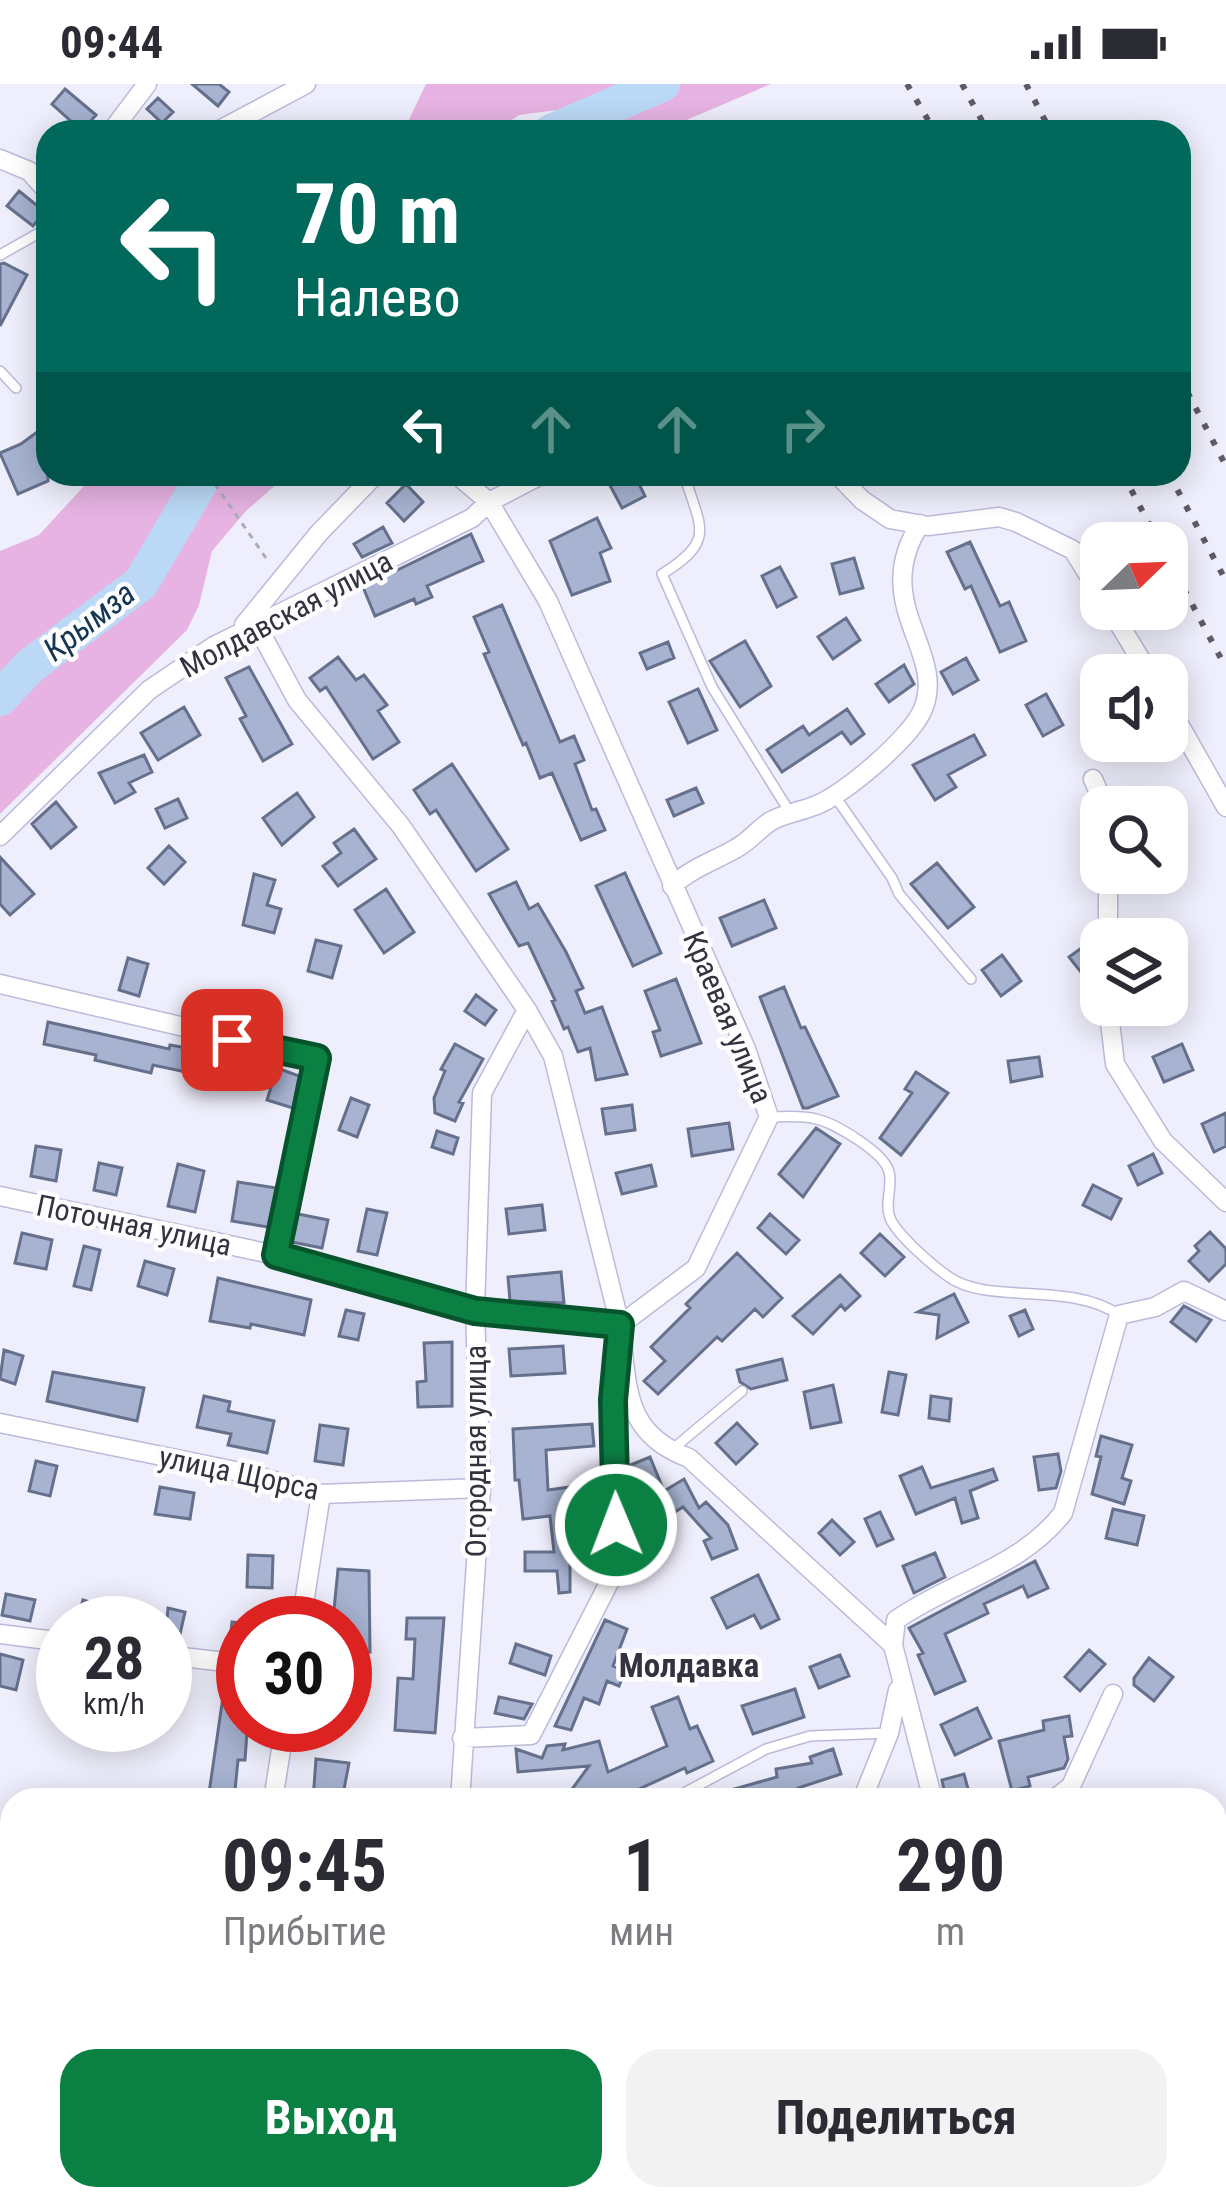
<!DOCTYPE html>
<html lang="ru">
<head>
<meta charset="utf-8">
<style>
  :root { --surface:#fff; --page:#f2f2f3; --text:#2b2b33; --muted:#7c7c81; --accent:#0b8043 }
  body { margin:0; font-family:"Roboto Condensed",sans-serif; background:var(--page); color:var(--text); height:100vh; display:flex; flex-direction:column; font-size:45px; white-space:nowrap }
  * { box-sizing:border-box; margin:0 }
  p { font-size:39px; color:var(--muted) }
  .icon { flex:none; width:66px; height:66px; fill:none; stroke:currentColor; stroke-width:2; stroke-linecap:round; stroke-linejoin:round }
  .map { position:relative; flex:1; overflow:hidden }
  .panel { position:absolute; left:0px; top:1704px; width:1227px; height:423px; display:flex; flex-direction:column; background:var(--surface); border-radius:36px 36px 0 0; box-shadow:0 6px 30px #0003 }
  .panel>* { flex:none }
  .guide { position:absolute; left:36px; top:36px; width:1155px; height:366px; border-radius:36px; box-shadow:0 6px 30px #0003; background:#00695c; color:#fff; overflow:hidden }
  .needle { width:78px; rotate:67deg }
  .fabs { position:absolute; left:1080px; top:438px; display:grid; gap:24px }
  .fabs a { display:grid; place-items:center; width:108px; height:108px; border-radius:24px; background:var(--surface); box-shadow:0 6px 30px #0003; font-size:60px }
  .speed { position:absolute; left:36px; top:1512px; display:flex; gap:24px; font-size:60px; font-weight:700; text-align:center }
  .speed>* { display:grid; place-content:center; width:156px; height:156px; border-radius:50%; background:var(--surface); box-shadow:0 6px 30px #0003; line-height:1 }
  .speed small { font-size:30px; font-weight:400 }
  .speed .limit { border:18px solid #d22; background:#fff; color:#111 }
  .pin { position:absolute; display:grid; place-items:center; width:102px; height:102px; color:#fff; margin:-51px; border-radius:24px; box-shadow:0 6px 18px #0006 }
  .me { position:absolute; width:132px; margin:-66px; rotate:359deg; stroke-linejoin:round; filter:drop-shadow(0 0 9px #0008) }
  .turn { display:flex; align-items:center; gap:42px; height:252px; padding:0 60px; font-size:54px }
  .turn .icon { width:156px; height:156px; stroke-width:2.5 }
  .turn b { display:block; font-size:84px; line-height:102px }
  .lanes { display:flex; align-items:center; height:114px; padding:0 60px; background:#0003; justify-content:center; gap:60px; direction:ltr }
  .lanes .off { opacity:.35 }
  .eta { display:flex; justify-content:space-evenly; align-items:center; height:204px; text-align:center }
  .eta b { font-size:72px; font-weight:700; line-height:84px }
  .primary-button { display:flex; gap:24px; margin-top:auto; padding:24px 60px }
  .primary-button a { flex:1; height:138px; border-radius:36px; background:var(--accent); color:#fff; font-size:48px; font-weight:700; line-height:138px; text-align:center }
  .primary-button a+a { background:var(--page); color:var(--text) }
  .status { display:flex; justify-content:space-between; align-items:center; height:84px; padding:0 60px; background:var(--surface); direction:ltr }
  .status svg { height:33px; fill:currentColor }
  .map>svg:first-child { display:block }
  .green { fill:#e7b3e3 }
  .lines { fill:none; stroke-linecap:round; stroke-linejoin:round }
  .river { stroke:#bbd9f6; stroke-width:36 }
  .building { fill:#a7b3d1; stroke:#65718c; stroke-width:3 }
  .service-casing { stroke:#bbbada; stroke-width:12 }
  .minor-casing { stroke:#bbbada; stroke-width:21 }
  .path { stroke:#adacba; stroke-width:3; stroke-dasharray:6 6; stroke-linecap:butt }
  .service { stroke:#fff; stroke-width:9 }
  .minor { stroke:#fff; stroke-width:18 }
  .rail { stroke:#5c5b68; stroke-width:6; stroke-dasharray:6 12; stroke-linecap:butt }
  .route-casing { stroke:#07532c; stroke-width:30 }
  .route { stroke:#0b8043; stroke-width:21 }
  .labels { text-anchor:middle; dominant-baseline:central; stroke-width:9; stroke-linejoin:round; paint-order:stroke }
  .street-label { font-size:30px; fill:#33323f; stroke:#fdfdfd }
  .water-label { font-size:33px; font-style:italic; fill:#143652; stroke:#fdfdfd }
  .neighbourhood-label { font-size:33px; font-weight:bold; fill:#33323f; stroke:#fdfdfd }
</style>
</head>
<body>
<div class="status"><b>09:44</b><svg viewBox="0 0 49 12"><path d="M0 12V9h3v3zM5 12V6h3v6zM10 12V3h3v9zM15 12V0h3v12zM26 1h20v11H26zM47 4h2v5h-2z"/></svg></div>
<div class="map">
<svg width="1226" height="2126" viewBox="0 0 1226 2126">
  <rect width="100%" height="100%" fill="#efeefc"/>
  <path class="green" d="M 426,0 L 771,0 L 658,48 L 604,48 L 565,25 L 519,31 L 494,48 L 403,48 Z
    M 95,390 L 288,390 L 246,427 L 212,467 L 199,521 L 187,546 L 0,730 L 0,467 L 39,451 Z
    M 0,1904 L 12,1912 L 12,2013 L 0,2008 Z
    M 140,2115 L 209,2115 L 213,2126 L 145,2126 Z"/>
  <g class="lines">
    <path class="river" d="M 551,48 L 662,0
      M 0,614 L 30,582 L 141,499 L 205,390"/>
  </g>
  <path class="building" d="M 192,0 L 219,0 L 229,8 L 218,22 Z
    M 65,5 L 96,31 L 82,47 L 52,20 Z
    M 158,14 L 173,28 L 162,39 L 147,25 Z
    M 19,107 L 45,128 L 33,142 L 7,122 Z
    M 4,179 L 27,191 L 0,242 L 0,180 Z
    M 48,340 L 48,397 L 18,410 L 0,369 L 21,360 Z
    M 604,390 L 634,390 L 645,412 L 622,424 Z
    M 406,400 L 423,418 L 404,437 L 387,419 Z
    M 597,434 L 611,464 L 600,469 L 610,497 L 572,511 L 550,457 Z
    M 383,443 L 392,459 L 362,473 L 354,460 Z
    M 471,450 L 483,477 L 427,502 L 432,513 L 416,520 L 414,515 L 375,532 L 363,503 Z
    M 970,458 L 1000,522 L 1009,518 L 1026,557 L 1000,568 L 971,502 L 965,505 L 947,468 Z
    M 854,474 L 863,504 L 840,510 L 832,480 Z
    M 780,483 L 796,513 L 777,523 L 762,492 Z
    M 502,521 L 560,658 L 574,652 L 584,676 L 575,680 L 592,726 L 596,725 L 605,746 L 581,756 L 552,689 L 540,694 L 526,659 L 523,661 L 484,570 L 489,568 L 474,533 Z
    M 846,534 L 860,556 L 833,575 L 818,553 Z
    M 745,557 L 771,602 L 740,623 L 710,577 Z
    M 668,558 L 674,574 L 647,585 L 640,569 Z
    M 338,573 L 356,596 L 364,591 L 387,621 L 378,627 L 399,658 L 373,675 L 326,603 L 320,607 L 310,594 Z
    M 966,574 L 978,596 L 953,610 L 941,588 Z
    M 904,581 L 914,600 L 889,618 L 876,600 Z
    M 249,583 L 292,660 L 263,677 L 240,635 L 246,632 L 226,594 Z
    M 698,605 L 717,646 L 688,659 L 669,618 Z
    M 1046,610 L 1063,641 L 1043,652 L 1026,621 Z
    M 184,623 L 200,651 L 158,676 L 141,649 Z
    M 847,625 L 864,650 L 851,660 L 842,648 L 782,688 L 767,666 L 803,642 L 809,651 Z
    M 974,651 L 985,671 L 948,691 L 956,703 L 935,716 L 913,681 Z
    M 144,671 L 152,688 L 129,699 L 135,708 L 115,719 L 99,689 Z
    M 452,680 L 508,765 L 476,787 L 436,726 L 430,730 L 414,706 Z
    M 696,704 L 703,719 L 674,732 L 667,716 Z
    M 297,709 L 314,733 L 282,761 L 263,734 Z
    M 178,715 L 187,734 L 165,744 L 156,725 Z
    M 56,718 L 76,743 L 51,764 L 32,740 Z
    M 354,745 L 376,775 L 338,802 L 323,782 L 341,769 L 334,759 Z
    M 169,762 L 185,778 L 164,800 L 148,784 Z
    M 0,773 L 34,810 L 10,831 L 0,820 Z
    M 937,779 L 974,823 L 948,844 L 911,800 Z
    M 625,789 L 661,869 L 633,882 L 596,802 Z
    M 254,790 L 275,796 L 267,821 L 281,825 L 274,849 L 243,841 Z
    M 516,798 L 529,825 L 538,820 L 566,868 L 583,904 L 576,907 L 585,929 L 602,923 L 627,990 L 596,996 L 590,964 L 578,968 L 568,943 L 564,945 L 552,917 L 555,916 L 528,859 L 519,862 L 489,810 Z
    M 386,805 L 414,848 L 384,869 L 355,826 Z
    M 764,816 L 776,844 L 732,862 L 720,834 Z
    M 1094,855 L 1101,871 L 1080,887 L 1069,873 Z
    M 316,856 L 341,862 L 332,894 L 308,887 Z
    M 1002,871 L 1021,897 L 1001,912 L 982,886 Z
    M 128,874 L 148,880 L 139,912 L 119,906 Z
    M 676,895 L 701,959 L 661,972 L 653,948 L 660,946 L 645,907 Z
    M 784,903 L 801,944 L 805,943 L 838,1012 L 808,1024 L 803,1024 L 760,913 Z
    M 476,911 L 496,926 L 485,941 L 465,927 Z
    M 219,919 L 237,923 L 233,940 L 216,937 Z
    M 48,938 L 169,965 L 170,961 L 204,967 L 200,991 L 153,981 L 151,989 L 95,976 L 96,971 L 44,960 Z
    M 455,960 L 483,975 L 459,1018 L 463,1019 L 455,1037 L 435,1029 L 434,1014 L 445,987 L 441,985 Z
    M 1182,960 L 1193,986 L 1164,998 L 1153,973 Z
    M 1039,973 L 1042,992 L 1011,998 L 1008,977 Z
    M 277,984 L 299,992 L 293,1024 L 267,1016 Z
    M 916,988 L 948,1009 L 901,1071 L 880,1054 L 912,1009 L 905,1005 Z
    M 351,1014 L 369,1021 L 357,1053 L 339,1046 Z
    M 632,1021 L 635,1046 L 606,1050 L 602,1025 Z
    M 1226,1029 L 1226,1062 L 1214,1068 L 1202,1040 Z
    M 729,1039 L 733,1065 L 692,1072 L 688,1045 Z
    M 816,1044 L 840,1060 L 803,1113 L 779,1090 Z
    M 437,1047 L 458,1054 L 453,1070 L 432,1063 Z
    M 36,1062 L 61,1066 L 56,1097 L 31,1092 Z
    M 1153,1070 L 1162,1089 L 1138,1101 L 1129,1082 Z
    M 99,1079 L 122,1084 L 116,1111 L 94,1106 Z
    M 178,1080 L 204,1087 L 195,1128 L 168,1122 Z
    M 651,1081 L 656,1102 L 622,1110 L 616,1089 Z
    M 238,1098 L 276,1104 L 268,1143 L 232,1137 Z
    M 1093,1101 L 1121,1115 L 1111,1135 L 1083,1121 Z
    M 542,1121 L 545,1146 L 509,1150 L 506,1125 Z
    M 367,1125 L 387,1129 L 377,1171 L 358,1167 Z
    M 298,1130 L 328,1136 L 322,1164 L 292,1158 Z
    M 770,1130 L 799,1156 L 786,1170 L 758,1144 Z
    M 1210,1148 L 1226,1165 L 1226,1180 L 1209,1197 L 1189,1177 L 1199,1167 L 1195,1162 Z
    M 22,1149 L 52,1156 L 46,1185 L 15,1179 Z
    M 880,1150 L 904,1173 L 885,1192 L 861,1169 Z
    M 84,1162 L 100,1166 L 91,1206 L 74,1202 Z
    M 737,1169 L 782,1214 L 763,1233 L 755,1225 L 722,1257 L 717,1253 L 658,1310 L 644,1297 L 665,1277 L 651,1263 L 690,1224 L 686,1220 Z
    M 145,1177 L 174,1185 L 167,1211 L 138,1202 Z
    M 561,1188 L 564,1219 L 510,1217 L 508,1193 Z
    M 840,1191 L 860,1212 L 845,1226 L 841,1221 L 813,1250 L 793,1232 Z
    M 218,1194 L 311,1216 L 304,1251 L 251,1240 L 250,1244 L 210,1237 Z
    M 954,1210 L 968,1238 L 937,1254 L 939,1231 L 918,1228 Z
    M 1184,1222 L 1211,1236 L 1196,1257 L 1171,1238 Z
    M 346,1226 L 364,1230 L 358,1256 L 339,1252 Z
    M 1025,1226 L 1033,1245 L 1019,1252 L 1010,1232 Z
    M 452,1258 L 452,1322 L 418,1323 L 417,1298 L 426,1297 L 424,1259 Z
    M 563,1262 L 565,1289 L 511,1292 L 509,1265 Z
    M 4,1266 L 23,1272 L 15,1300 L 0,1295 Z
    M 782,1275 L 787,1296 L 751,1305 L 740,1298 L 737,1286 Z
    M 53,1288 L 144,1304 L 137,1337 L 47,1317 Z
    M 889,1288 L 906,1291 L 898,1331 L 882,1328 Z
    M 833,1301 L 841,1338 L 811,1344 L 804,1308 Z
    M 204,1312 L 230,1318 L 228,1327 L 274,1337 L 267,1369 L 228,1361 L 231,1350 L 197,1343 Z
    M 931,1312 L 951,1315 L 949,1337 L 929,1334 Z
    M 737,1339 L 757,1360 L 736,1380 L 716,1359 Z
    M 592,1340 L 594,1362 L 546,1366 L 548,1406 L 570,1403 L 573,1430 L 602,1426 L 603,1446 L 570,1450 L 570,1508 L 559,1509 L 557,1487 L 525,1487 L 525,1468 L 554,1468 L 550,1432 L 523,1435 L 519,1396 L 515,1396 L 513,1345 Z
    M 320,1341 L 348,1345 L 343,1381 L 315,1377 Z
    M 1101,1352 L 1132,1361 L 1122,1394 L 1131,1397 L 1124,1420 L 1092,1410 L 1101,1373 L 1096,1372 Z
    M 1058,1370 L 1061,1387 L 1056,1404 L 1039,1406 L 1034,1373 Z
    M 650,1373 L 664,1407 L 684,1395 L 699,1424 L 706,1418 L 728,1441 L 737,1465 L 712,1475 L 704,1457 L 711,1454 L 683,1423 L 675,1428 L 672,1423 L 641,1437 L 629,1406 L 628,1382 Z
    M 36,1377 L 57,1382 L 50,1412 L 29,1407 Z
    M 922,1383 L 931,1404 L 993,1385 L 997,1396 L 970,1407 L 978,1434 L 962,1439 L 955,1414 L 916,1430 L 900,1392 Z
    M 160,1403 L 194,1409 L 190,1435 L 155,1430 Z
    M 1113,1425 L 1144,1432 L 1137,1461 L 1106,1454 Z
    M 880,1428 L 893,1455 L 877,1462 L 865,1435 Z
    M 832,1436 L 854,1458 L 840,1471 L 819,1449 Z
    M 935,1469 L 945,1493 L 914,1509 L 903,1482 Z
    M 248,1471 L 273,1472 L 272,1504 L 247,1503 Z
    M 1035,1477 L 1048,1504 L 1028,1513 L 1023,1502 L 984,1520 L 988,1529 L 945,1550 L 965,1597 L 935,1610 L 918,1571 L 923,1569 L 909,1544 Z
    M 338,1485 L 369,1487 L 370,1568 L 345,1565 L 345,1537 L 333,1536 Z
    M 758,1491 L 779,1535 L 761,1544 L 754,1531 L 727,1544 L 712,1514 Z
    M 6,1510 L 35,1516 L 30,1537 L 2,1531 Z
    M 83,1516 L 109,1524 L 105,1539 L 76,1539 Z
    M 168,1524 L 185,1528 L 178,1559 L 165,1558 Z
    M 407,1534 L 444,1534 L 435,1649 L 395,1646 L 398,1594 L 413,1595 L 415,1555 L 406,1555 Z
    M 605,1536 L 627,1545 L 613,1582 L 625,1587 L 619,1602 L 607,1597 L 599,1620 L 584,1614 L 571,1646 L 555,1642 Z
    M 232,1538 L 243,1539 L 243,1566 L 229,1565 Z
    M 516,1560 L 551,1572 L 545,1591 L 510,1579 Z
    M 1089,1566 L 1105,1580 L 1080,1607 L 1065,1593 Z
    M 0,1570 L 23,1576 L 16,1606 L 0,1602 Z
    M 840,1571 L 849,1592 L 819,1604 L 810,1583 Z
    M 1149,1574 L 1173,1593 L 1154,1617 L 1134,1601 L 1134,1594 Z
    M 226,1592 L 243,1593 L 243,1647 L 247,1648 L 245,1676 L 238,1676 L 234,1716 L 208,1716 Z
    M 795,1605 L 804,1633 L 753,1650 L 742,1622 Z
    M 499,1613 L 532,1620 L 524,1635 L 495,1629 Z
    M 678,1613 L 690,1645 L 697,1642 L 713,1677 L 687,1689 L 685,1684 L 615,1716 L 564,1716 L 589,1682 L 518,1688 L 516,1665 L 542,1674 L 547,1662 L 565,1660 L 563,1666 L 599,1657 L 608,1688 L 667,1662 L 652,1623 Z
    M 977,1624 L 991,1654 L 955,1671 L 941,1641 Z
    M 1069,1632 L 1072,1652 L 1064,1653 L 1068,1675 L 1064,1684 L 1028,1693 L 1030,1702 L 1012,1707 L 999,1657 L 1044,1646 L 1043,1637 Z
    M 833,1665 L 841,1690 L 798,1704 L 800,1714 L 714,1716 L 713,1711 L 777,1693 L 776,1685 L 812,1679 L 810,1673 Z
    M 316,1675 L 349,1679 L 342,1716 L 313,1716 Z
    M 964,1690 L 971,1716 L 946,1716 L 942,1696 Z"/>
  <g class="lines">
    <defs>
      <path id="service" d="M 0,171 L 48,144
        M 0,287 L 16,304
        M 684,390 C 700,444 717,456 662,490 L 712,603 L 789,727
        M 834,711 L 892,794 L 899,810 L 971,895
        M 769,1033 C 784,1033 802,1031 816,1035 C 835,1039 885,1069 889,1088 C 893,1104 884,1119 890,1134 C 897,1151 933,1182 949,1193 C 988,1221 1071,1197 1119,1231
        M 674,1364 L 742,1307
        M 671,1716 L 766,1665 L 810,1652 L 889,1649
        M 1215,1807 L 1226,1811"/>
      <path id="minor" d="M 111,48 L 147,0
        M 216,48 L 306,0
        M 0,75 L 29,87 L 48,108
        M 456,390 L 489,418 L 548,517 L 746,965 L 769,1033 L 696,1184 L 620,1241 C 628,1302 622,1349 689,1374 L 893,1561 L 933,1716
        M 837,390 L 862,416 L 890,435 L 928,442 L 999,433 L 1016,438 L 1073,466 L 1101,511
        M 1110,525 L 1150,591
        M 256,540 L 297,616 L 401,742 L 527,926 L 482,1009 L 475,1227 L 481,1404 L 460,1716
        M 244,541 L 319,449 L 376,390
        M 1167,619 L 1226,723
        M 1093,695 L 1105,723
        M 0,752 L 149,606 L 214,562 L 472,434 L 489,418 L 543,390
        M 672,802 C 690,785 714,777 735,765 C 749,758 758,745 771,737 C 786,729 799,728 814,722 C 843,712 912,653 923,625 C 947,567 869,520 920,440
        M 1108,855 L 1108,789
        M 0,900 L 317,974 L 276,1171
        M 1108,921 L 1115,980 L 1163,1057 L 1226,1118
        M 0,1112 L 285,1173 L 475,1227 L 620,1241 L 553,972 L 527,926
        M 0,1339 L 250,1390 L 321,1410 L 481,1404
        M 301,1539 L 321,1410
        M 0,1550 L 63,1558
        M 893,1561 L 896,1536 C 952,1497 1020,1484 1063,1429 L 1119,1231 L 1155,1223 L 1184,1207 L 1226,1227
        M 165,1571 L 243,1580
        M 462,1654 L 531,1651 L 617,1483 L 613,1316 L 617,1276
        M 273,1716 L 285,1641
        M 862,1716 L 889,1649 L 898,1606
        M 1053,1716 L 1071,1702 L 1113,1610
        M 0,1837 L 12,1840
        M 1215,1949 L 1226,1955
        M 1215,2036 L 1226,2044
        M 887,2115 L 891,2126
        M 601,2126 L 613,2115"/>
    </defs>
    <use href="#service" class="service-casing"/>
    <use href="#minor" class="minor-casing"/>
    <path class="path" d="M 208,390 L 268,477"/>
    <use href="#service" class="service"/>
    <use href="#minor" class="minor"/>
    <path class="rail" d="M 907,0 L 935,48
      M 962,0 L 988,48
      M 1026,0 L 1051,48
      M 1179,292 L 1226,382
      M 1123,390 L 1159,459
      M 1169,390 L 1226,497
      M 1167,473 L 1226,584"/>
  </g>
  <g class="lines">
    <defs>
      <path id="route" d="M 232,956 L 317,974 L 276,1171 L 475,1227 L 620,1241 L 613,1316 L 616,1441"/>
    </defs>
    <use href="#route" class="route-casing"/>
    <use href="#route" class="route"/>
  </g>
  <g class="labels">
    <g class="street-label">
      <text transform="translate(286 530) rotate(-28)">Молдавская улица</text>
      <text transform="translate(728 933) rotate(67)">Краевая улица</text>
      <text transform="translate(134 1141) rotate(12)">Поточная улица</text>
      <text transform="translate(475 1367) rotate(-90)">Огородная улица</text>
      <text transform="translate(239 1389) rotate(12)">улица Щорса</text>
    </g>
    <g class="water-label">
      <text transform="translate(89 537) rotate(-38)">Крымза</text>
    </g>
    <g class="neighbourhood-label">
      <text x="689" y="1581">Молдавка</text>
    </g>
  </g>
</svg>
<div class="fabs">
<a><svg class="needle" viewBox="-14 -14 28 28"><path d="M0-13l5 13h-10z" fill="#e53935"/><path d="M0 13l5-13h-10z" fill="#7c7c81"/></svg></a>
<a><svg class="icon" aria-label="sound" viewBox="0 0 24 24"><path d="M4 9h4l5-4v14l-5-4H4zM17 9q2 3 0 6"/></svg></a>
<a><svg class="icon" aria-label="search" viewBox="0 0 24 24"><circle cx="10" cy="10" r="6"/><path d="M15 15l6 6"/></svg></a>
<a><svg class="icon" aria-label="layers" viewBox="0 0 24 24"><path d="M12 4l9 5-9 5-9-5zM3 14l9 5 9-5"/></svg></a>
</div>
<div class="speed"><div>28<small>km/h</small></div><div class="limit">30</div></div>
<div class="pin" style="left:232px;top:956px;background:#d93025"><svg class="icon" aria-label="arrive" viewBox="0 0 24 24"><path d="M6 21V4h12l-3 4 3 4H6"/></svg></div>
<svg class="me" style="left:616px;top:1441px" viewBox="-20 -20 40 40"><circle r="17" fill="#0b8043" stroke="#fff" stroke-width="3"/><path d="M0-11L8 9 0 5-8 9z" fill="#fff"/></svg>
<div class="guide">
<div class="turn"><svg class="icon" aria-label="left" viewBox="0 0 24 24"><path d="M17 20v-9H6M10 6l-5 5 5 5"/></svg><div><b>70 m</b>Налево</div></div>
<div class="lanes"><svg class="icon" aria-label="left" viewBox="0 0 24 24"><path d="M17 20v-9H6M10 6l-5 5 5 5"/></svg><svg class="icon off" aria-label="ahead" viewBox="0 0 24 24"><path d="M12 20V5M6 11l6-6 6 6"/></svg><svg class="icon off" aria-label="ahead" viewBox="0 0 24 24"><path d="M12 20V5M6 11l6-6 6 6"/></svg><svg class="icon off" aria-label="right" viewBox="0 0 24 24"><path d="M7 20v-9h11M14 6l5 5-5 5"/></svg></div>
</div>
<section class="panel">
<div class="eta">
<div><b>09:45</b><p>Прибытие</p></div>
<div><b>1</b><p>мин</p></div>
<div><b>290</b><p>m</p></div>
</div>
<div class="primary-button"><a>Выход</a><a>Поделиться</a></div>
</section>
</div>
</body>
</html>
